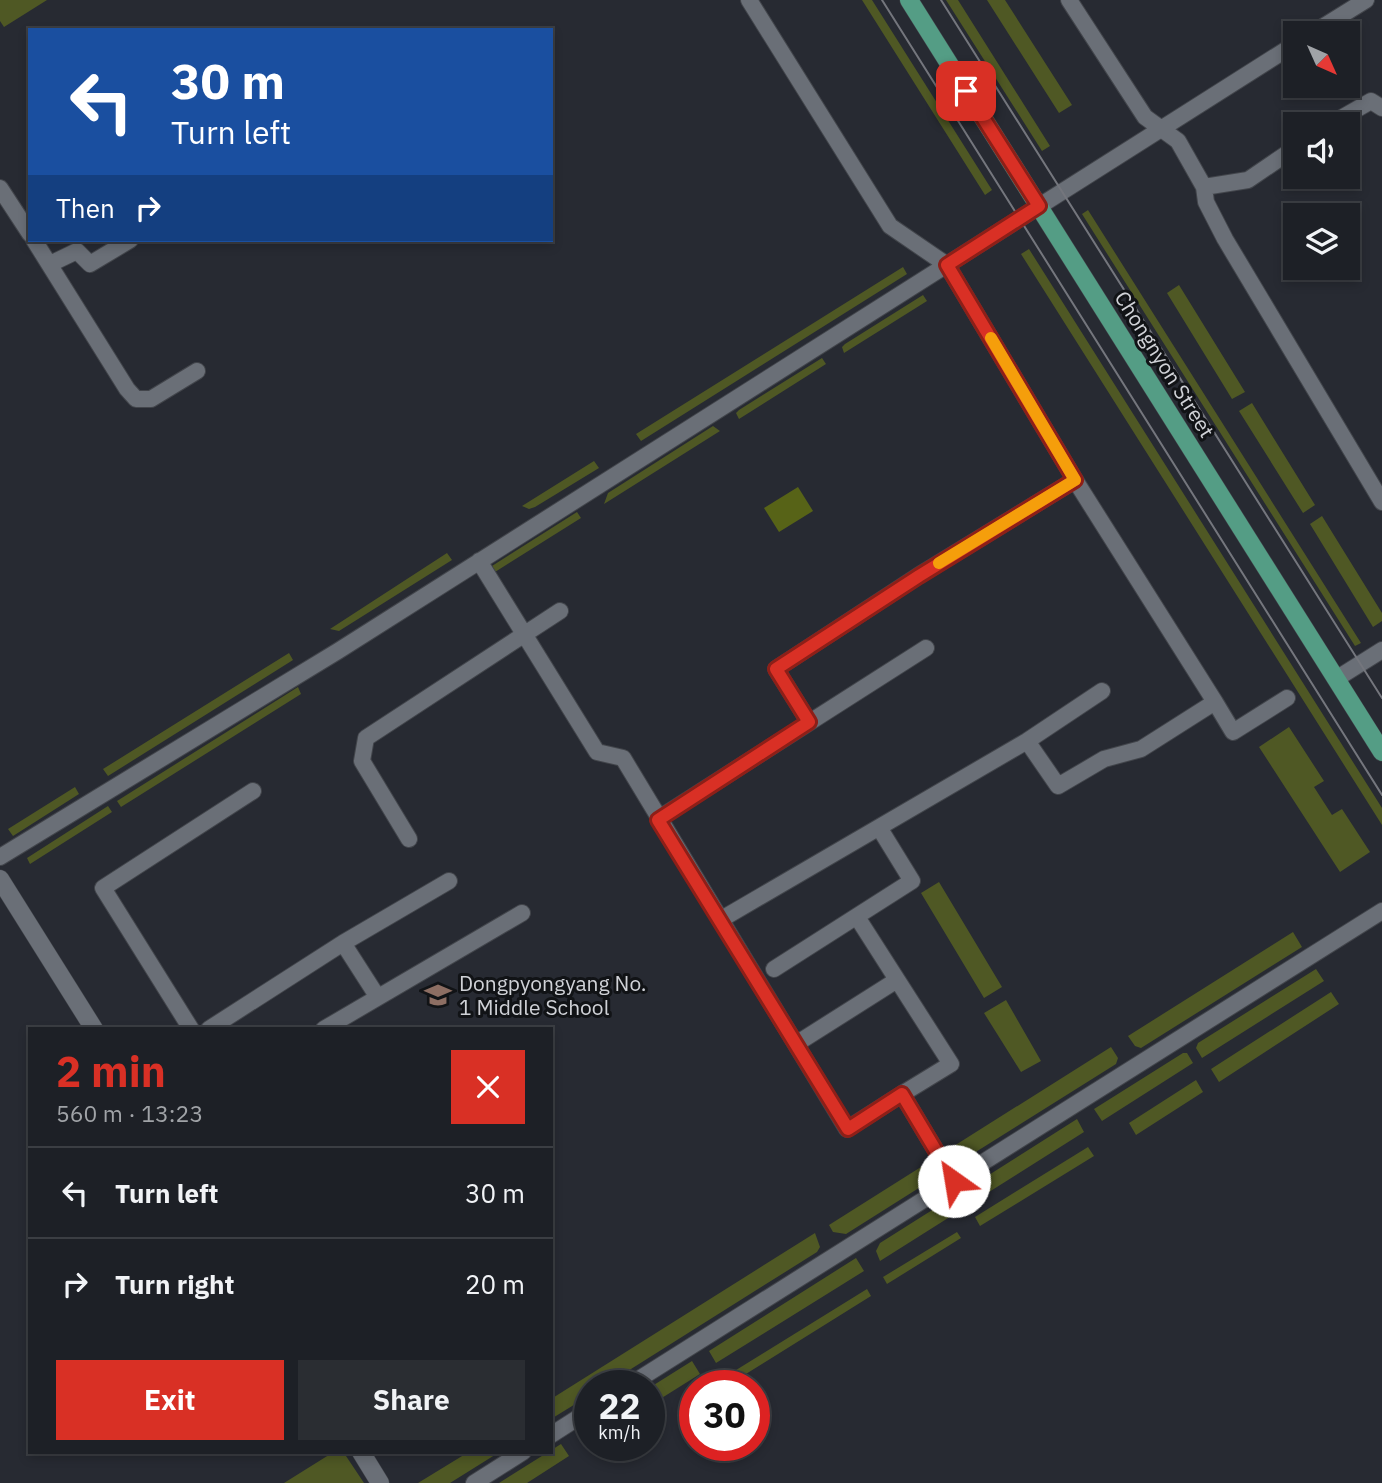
<!DOCTYPE html>
<html lang="en">
<head>
<meta charset="utf-8">
<style>
  :root { --surface:#1d2026; --page:#2a2d32; --text:#f1f3f6; --muted:#a0a3a7; --line:#3b3e43; --accent:#d93025 }
  body { margin:0; font-family:"IBM Plex Sans",sans-serif; background:var(--page); color:var(--text); height:100vh; display:flex; flex-direction:column; font-size:26px; white-space:nowrap }
  * { box-sizing:border-box; margin:0 }
  p { font-size:23px; color:var(--muted) }
  .icon { flex:none; width:38px; height:38px; fill:none; stroke:currentColor; stroke-width:2; stroke-linecap:round; stroke-linejoin:round }
  .map { position:relative; flex:1; overflow:hidden }
  .details { position:absolute; left:28px; top:1027px; width:525px; height:427px; display:flex; flex-direction:column; background:var(--surface); border-radius:0px; box-shadow:0 4px 10px #0003,0 0 0 2px var(--line) }
  .details>* { flex:none }
  .guide { position:absolute; left:28px; top:28px; width:525px; height:214px; border-radius:0px; box-shadow:0 4px 10px #0003,0 0 0 2px var(--line); background:#1a4fa0; color:#fff; overflow:hidden }
  .needle { width:46px; rotate:135deg }
  .controls { position:absolute; left:1283px; top:21px; display:grid; gap:14px }
  .controls a { display:grid; place-items:center; width:77px; height:77px; border-radius:0px; background:var(--surface); box-shadow:0 4px 10px #0003,0 0 0 2px var(--line); font-size:35px }
  .speed { position:absolute; left:574px; top:1370px; display:flex; gap:14px; font-size:35px; font-weight:700; text-align:center }
  .speed>* { display:grid; place-content:center; width:91px; height:91px; border-radius:50%; background:var(--surface); box-shadow:0 4px 10px #0003,0 0 0 2px var(--line); line-height:1 }
  .speed small { font-size:18px; font-weight:400 }
  .speed .limit { border:10px solid #d22; background:#fff; color:#111 }
  .pin { position:absolute; display:grid; place-items:center; width:60px; height:60px; color:#fff; margin:-30px; border-radius:14px; box-shadow:0 4px 10px #0006 }
  .me { position:absolute; width:77px; margin:-38px; rotate:328deg; stroke-linejoin:round; filter:drop-shadow(0 0 5px #0008) }
  .turn { display:flex; align-items:center; gap:24px; height:147px; padding:0 28px; font-size:32px }
  .turn .icon { width:91px; height:91px; stroke-width:2.5 }
  .turn b { display:block; font-size:49px; line-height:60px }
  .then { display:flex; align-items:center; height:66px; padding:0 28px; background:#0003; gap:14px; font-size:26px }
  .round { display:grid; place-items:center; flex:none; width:74px; height:74px; border-radius:0px; background:var(--page) }
  .head { display:flex; align-items:center; justify-content:space-between; height:119px; padding:0 28px }
  h1 { font-size:42px; font-weight:800; line-height:52px; color:var(--accent) }
  .button { display:flex; gap:14px; margin-top:auto; padding:14px 28px }
  .button a { flex:1; height:80px; border-radius:0px; background:var(--accent); color:#fff; font-size:28px; font-weight:800; line-height:80px; text-align:center }
  .button a+a { background:var(--page); color:var(--text) }
  ul { padding:0; list-style:none }
  li { display:flex; align-items:center; gap:21px; height:91px; padding:0 28px; border-top:2px solid var(--line) }
  li div { flex:1 }
  li b { display:block; font-size:26px }
  li em { font-style:normal }
  .map>svg:first-child { display:block }
  .green { fill:#4f5824 }
  .forest { fill:#576317 }
  .lines { fill:none; stroke-linecap:round; stroke-linejoin:round }
  .minor-casing { stroke:#42454b; stroke-width:18 }
  .tertiary-casing { stroke:#42454b; stroke-width:19 }
  .primary-casing { stroke:#42454b; stroke-width:19 }
  .minor { stroke:#6a6f77; stroke-width:16 }
  .tertiary { stroke:#6a6f77; stroke-width:18 }
  .primary { stroke:#549d85; stroke-width:18 }
  .tram { stroke:#74767d; stroke-width:2 }
  .route-casing { stroke:#8d1f18; stroke-width:18 }
  .route { stroke:#d93025; stroke-width:12 }
  .slow { stroke:#f59e0b; stroke-width:12 }
  .labels { text-anchor:middle; dominant-baseline:central; stroke-width:6; stroke-linejoin:round; paint-order:stroke }
  .street-label { font-size:21px; fill:#d0d2d7; stroke:#111316 }
  .poi-label { font-size:21px; fill:#d0d2d7; stroke:#111316; text-anchor:start }
</style>
</head>
<body>
<div class="map">
<svg width="1382" height="1483" viewBox="0 0 1382 1483">
  <rect width="100%" height="100%" fill="#272a32"/>
  <path class="green" d="M 0,0 L 47,0 L 4,27 L 0,21 Z
    M 862,0 L 872,0 L 992,190 L 985,195 Z
    M 946,0 L 958,0 L 1050,146 L 1042,151 Z
    M 987,0 L 1005,0 L 1072,105 L 1059,113 Z
    M 1088,210 L 1361,643 L 1355,646 L 1082,214 Z
    M 1029,249 L 1382,808 L 1382,825 L 1021,254 Z
    M 903,267 L 907,274 L 641,441 L 636,434 Z
    M 1179,285 L 1245,392 L 1232,399 L 1167,293 Z
    M 923,295 L 927,301 L 844,353 L 842,347 L 845,344 Z
    M 822,358 L 826,364 L 739,419 L 736,413 L 739,410 Z
    M 1252,403 L 1315,505 L 1303,513 L 1239,411 Z
    M 713,426 L 720,431 L 604,504 L 608,493 Z
    M 594,461 L 599,468 L 535,507 L 529,509 L 522,506 Z
    M 577,512 L 581,518 L 495,572 L 492,566 Z
    M 1322,516 L 1382,613 L 1382,621 L 1373,627 L 1310,524 Z
    M 447,553 L 452,560 L 339,631 L 330,629 Z
    M 289,653 L 293,660 L 108,776 L 103,769 Z
    M 298,687 L 301,694 L 121,807 L 117,801 Z
    M 1289,727 L 1324,781 L 1314,787 L 1332,815 L 1342,809 L 1370,852 L 1340,872 L 1259,747 Z
    M 75,787 L 79,794 L 13,836 L 8,829 Z
    M 108,806 L 112,812 L 30,864 L 27,858 Z
    M 939,882 L 1002,987 L 984,998 L 921,893 Z
    M 1293,932 L 1302,947 L 1141,1048 L 1135,1046 L 1128,1036 Z
    M 1316,969 L 1324,981 L 1202,1058 L 1196,1048 L 1198,1043 Z
    M 1331,992 L 1339,1004 L 1219,1082 L 1211,1069 Z
    M 1006,1000 L 1041,1061 L 1021,1072 L 984,1013 Z
    M 1111,1047 L 1118,1058 L 1116,1064 L 955,1165 L 946,1151 Z
    M 1183,1053 L 1187,1053 L 1193,1063 L 1102,1121 L 1094,1109 Z
    M 1196,1080 L 1203,1092 L 1136,1135 L 1129,1123 Z
    M 1077,1119 L 1084,1132 L 970,1204 L 962,1192 Z
    M 1088,1147 L 1094,1156 L 980,1226 L 975,1217 Z
    M 932,1160 L 941,1174 L 846,1234 L 833,1232 L 829,1225 Z
    M 956,1195 L 964,1208 L 880,1261 L 876,1251 L 880,1243 Z
    M 957,1232 L 961,1238 L 887,1284 L 883,1277 Z
    M 815,1233 L 820,1247 L 817,1252 L 604,1386 L 590,1386 L 590,1395 L 551,1419 L 551,1399 Z
    M 856,1258 L 864,1271 L 716,1363 L 709,1351 Z
    M 867,1289 L 871,1296 L 733,1382 L 728,1375 Z
    M 692,1361 L 700,1374 L 649,1406 L 649,1388 Z
    M 561,1444 L 569,1456 L 527,1483 L 499,1483 Z
    M 332,1453 L 344,1453 L 364,1483 L 284,1483 Z
    M 467,1453 L 498,1453 L 450,1483 L 418,1483 Z"/>
  <path class="forest" d="M 798,487 L 813,511 L 779,532 L 764,508 Z"/>
  <g class="lines">
    <defs>
      <path id="minor" d="M 749,0 L 890,226 L 947,265 L 1075,480 L 918,576 L 776,669 L 809,722
        M 1069,0 L 1145,117 L 1178,141 L 1204,187 L 1206,202 L 1225,239 L 1382,502
        M 1313,33 L 1366,0
        M 1331,124 L 1371,101 L 1382,108
        M 1204,187 L 1248,180 L 1295,148
        M 0,188 L 30,234
        M 34,240 L 127,389 L 136,399 L 151,399 L 197,371
        M 50,264 L 77,251 L 90,264 L 130,240
        M 1075,480 L 1215,702
        M 479,561 L 597,752 L 623,758 L 847,1129 L 902,1094 L 954,1181
        M 1336,679 L 1382,650
        M 1027,741 L 1058,786 L 1104,759 L 1141,749 L 1215,702 L 1233,732 L 1287,698
        M 658,819 L 926,648
        M 409,839 L 362,761 L 366,738 L 560,611
        M 0,857 L 338,651 L 1295,44
        M 857,917 L 951,1064 L 902,1094
        M 720,920 L 1027,741 L 1102,691
        M 343,943 L 377,996
        M 774,969 L 912,881 L 880,829
        M 191,1029 L 103,888 L 253,791
        M 209,1029 L 343,943 L 449,881
        M 324,1029 L 522,913
        M 796,1044 L 897,980
        M 628,1386 L 1382,911
        M 551,1435 L 590,1410
        M 474,1483 L 523,1452"/>
      <path id="tertiary" d="M 0,879 L 94,1029
        M 361,1452 L 380,1483"/>
      <path id="primary" d="M 909,0 L 1382,752"/>
    </defs>
    <use href="#minor" class="minor-casing"/>
    <use href="#tertiary" class="tertiary-casing"/>
    <use href="#primary" class="primary-casing"/>
    <use href="#minor" class="minor"/>
    <use href="#tertiary" class="tertiary"/>
    <use href="#primary" class="primary"/>
    <path class="tram" d="M 882,0 L 1382,795
      M 941,0 L 1382,698"/>
  </g>
  <g class="lines">
    <defs>
      <path id="route" d="M 954,1181 L 902,1094 L 848,1129 L 658,820 L 809,722 L 776,669 L 919,576 L 1075,480 L 947,265 L 1039,206 L 966,91"/>
    </defs>
    <use href="#route" class="route-casing"/>
    <use href="#route" class="route"/>
    <path class="slow" d="M 939,563 L 1075,480 L 991,338"/>
  </g>
  <defs>
    <symbol id="school-bare" viewBox="-9 -9 18 18"><path d="M0-5L7-2L0 1L-7-2ZM-4 1L0 2.5L4 1V4Q0 6-4 4Z" fill="#8d6e63" stroke="#111316" stroke-width="2.5" paint-order="stroke"/></symbol>
  </defs>
  <g fill-rule="evenodd">
    <use href="#school-bare" x="419" y="976" width="38" height="38"/>
  </g>
  <g class="labels">
    <g class="street-label">
      <text transform="translate(1165 364) rotate(58)">Chongnyon Street</text>
    </g>
    <g class="poi-label">
      <text x="459" y="983">Dongpyongyang No.<tspan x="459" dy="24">1 Middle School</tspan></text>
    </g>
  </g>
</svg>
<div class="controls">
<a><svg class="needle" viewBox="-14 -14 28 28"><path d="M0-13l5 13h-10z" fill="#e53935"/><path d="M0 13l5-13h-10z" fill="#a0a3a7"/></svg></a>
<a><svg class="icon" aria-label="sound" viewBox="0 0 24 24"><path d="M4 9h4l5-4v14l-5-4H4zM17 9q2 3 0 6"/></svg></a>
<a><svg class="icon" aria-label="layers" viewBox="0 0 24 24"><path d="M12 4l9 5-9 5-9-5zM3 14l9 5 9-5"/></svg></a>
</div>
<div class="speed"><div>22<small>km/h</small></div><div class="limit">30</div></div>
<div class="pin" style="left:966px;top:91px;background:#d93025"><svg class="icon" aria-label="arrive" viewBox="0 0 24 24"><path d="M6 21V4h12l-3 4 3 4H6"/></svg></div>
<svg class="me" style="left:954px;top:1181px" viewBox="-20 -20 40 40"><circle r="19" fill="#fff"/><path d="M0-13L10 11 0 6-10 11z" fill="#d93025"/></svg>
<div class="guide">
<div class="turn"><svg class="icon" aria-label="left" viewBox="0 0 24 24"><path d="M17 20v-9H6M10 6l-5 5 5 5"/></svg><div><b>30 m</b>Turn left</div></div>
<div class="then">Then<svg class="icon" aria-label="right" viewBox="0 0 24 24"><path d="M7 20v-9h11M14 6l5 5-5 5"/></svg></div>
</div>
<section class="details">
<div class="head"><div><h1>2 min</h1><p>560 m · 13:23</p></div><a class="round" style="background:#d93025;color:#fff"><svg class="icon" aria-label="close" viewBox="0 0 24 24"><path d="M6 6l12 12M18 6L6 18"/></svg></a></div>
<ul>
<li><svg class="icon" aria-label="left" viewBox="0 0 24 24"><path d="M17 20v-9H6M10 6l-5 5 5 5"/></svg><div><b>Turn left</b></div><em>30 m</em></li>
<li><svg class="icon" aria-label="right" viewBox="0 0 24 24"><path d="M7 20v-9h11M14 6l5 5-5 5"/></svg><div><b>Turn right</b></div><em>20 m</em></li>
</ul>
<div class="button"><a>Exit</a><a>Share</a></div>
</section>
</div>
</body>
</html>
